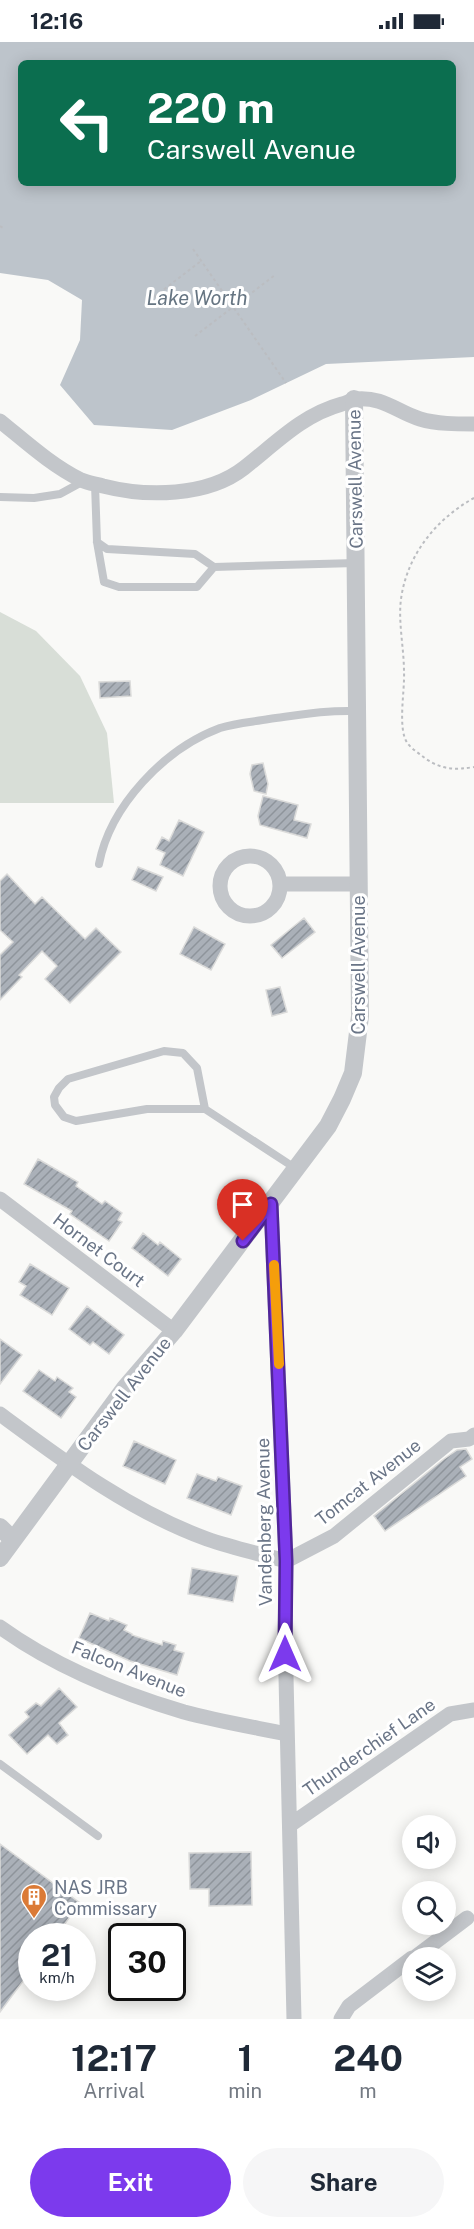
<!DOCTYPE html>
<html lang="en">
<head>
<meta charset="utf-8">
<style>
  :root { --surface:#fff; --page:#f6f6f7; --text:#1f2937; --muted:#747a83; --accent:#7c3aed }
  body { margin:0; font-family:"Public Sans",sans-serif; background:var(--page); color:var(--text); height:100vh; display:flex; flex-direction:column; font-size:22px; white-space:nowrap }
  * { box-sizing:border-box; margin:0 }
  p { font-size:20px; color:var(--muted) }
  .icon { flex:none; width:33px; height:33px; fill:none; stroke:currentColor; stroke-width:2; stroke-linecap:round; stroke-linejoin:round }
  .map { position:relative; height:1977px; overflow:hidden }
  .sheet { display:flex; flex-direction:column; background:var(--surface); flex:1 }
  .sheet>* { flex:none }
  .hud { position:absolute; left:18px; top:18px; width:438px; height:126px; border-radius:9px; box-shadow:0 3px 15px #0003; background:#0b6e4f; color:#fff; overflow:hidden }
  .tools { position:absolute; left:402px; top:1773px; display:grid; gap:12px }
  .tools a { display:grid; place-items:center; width:54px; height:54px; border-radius:50%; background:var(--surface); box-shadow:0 3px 15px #0003; font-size:30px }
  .speed { position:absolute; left:18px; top:1881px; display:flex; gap:12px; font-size:30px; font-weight:700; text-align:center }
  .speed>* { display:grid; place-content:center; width:78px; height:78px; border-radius:50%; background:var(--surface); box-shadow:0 3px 15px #0003; line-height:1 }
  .speed small { font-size:15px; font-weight:400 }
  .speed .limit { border:3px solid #111; border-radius:9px; background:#fff; color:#111 }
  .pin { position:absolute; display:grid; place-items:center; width:51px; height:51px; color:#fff; margin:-62px -26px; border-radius:50% 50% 50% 0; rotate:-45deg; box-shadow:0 0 6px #0007 }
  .pin .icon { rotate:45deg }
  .me { position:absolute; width:66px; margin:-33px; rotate:0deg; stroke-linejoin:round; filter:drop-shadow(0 0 4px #0008) }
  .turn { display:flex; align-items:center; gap:21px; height:126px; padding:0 30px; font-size:27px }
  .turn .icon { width:78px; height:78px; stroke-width:2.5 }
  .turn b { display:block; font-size:42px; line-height:51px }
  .eta { display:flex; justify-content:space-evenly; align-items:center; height:102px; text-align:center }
  .eta b { font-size:36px; font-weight:700; line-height:42px }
  .primary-button { display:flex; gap:12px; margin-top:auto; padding:12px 30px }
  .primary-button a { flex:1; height:69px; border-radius:36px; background:var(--accent); color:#fff; font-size:24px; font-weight:700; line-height:69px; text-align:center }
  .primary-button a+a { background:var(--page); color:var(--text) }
  .status { display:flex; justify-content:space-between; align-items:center; height:42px; padding:0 30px; background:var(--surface); direction:ltr }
  .status svg { height:16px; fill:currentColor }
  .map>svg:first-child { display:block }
  .pitch { fill:#d8ded7 }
  .water { fill:#bdc4cb; fill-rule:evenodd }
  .building { fill:url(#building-hatch); stroke:#dbdbda; stroke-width:1.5 }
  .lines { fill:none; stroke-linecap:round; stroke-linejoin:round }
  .path { stroke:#bbbdc1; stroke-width:2; stroke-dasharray:3 3; stroke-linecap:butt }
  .service { stroke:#c3c6ca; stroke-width:8 }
  .minor { stroke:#c3c6ca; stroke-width:15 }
  .tertiary { stroke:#c3c6ca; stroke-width:18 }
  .route-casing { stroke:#51269a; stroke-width:15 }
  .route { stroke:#7c3aed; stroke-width:10 }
  .slow { stroke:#f59e0b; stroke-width:10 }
  .labels { text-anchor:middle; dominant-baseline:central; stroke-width:6; stroke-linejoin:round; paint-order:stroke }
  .street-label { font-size:18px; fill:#6a7587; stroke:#fff }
  .poi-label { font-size:18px; fill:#6a7587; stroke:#fff; text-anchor:start }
  .water-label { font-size:20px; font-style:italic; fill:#667582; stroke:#fff }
</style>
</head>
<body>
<div class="status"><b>12:16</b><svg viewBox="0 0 49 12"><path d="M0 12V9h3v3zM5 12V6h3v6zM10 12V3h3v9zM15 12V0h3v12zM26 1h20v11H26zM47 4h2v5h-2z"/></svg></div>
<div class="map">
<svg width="474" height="1977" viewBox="0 0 474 1977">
  <defs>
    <pattern id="building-hatch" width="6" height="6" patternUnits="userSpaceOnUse" patternTransform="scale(1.5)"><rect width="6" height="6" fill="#aab0b8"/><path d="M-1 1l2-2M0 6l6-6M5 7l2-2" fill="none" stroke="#8e949b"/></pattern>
  </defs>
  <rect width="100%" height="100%" fill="#f9f9f7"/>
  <path class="pitch" d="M 0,570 L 36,589 L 80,634 L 107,691 L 114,761 L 0,761 Z"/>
  <path class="water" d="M 0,0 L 474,0 L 474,315 L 326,322 L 251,358 L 172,388 L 94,383 L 60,343 L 80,298 L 82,258 L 48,238 L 0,231 ZM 21,21 L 453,21 L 453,141 L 21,141 Z"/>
  <path class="building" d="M 130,639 L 131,654 L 100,656 L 99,640 Z
    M 263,721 L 268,742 L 266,752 L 254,749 L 250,732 L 252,723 Z
    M 263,754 L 298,763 L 294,778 L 311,782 L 307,796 L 260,783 L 258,774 Z
    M 179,778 L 204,790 L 183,834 L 160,823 L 165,811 L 156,807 L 162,795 L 169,799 Z
    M 138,825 L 163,835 L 156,849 L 132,838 Z
    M 7,832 L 35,862 L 42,855 L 85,897 L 96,886 L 121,910 L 70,961 L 45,937 L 57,924 L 42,909 L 19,933 L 22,935 L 0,958 L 0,913 L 13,900 L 0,888 L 0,839 Z
    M 304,876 L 315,890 L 282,916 L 271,903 Z
    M 194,885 L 225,902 L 211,928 L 180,912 Z
    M 280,945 L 287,970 L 272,974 L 266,948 Z
    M 38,1117 L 78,1140 L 76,1144 L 102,1162 L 105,1159 L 122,1171 L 118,1178 L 122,1180 L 109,1199 L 70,1172 L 72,1169 L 24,1142 Z
    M 143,1191 L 158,1203 L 160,1200 L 181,1217 L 168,1234 L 132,1206 Z
    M 30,1222 L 69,1246 L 52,1273 L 20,1253 L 26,1244 L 19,1240 Z
    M 87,1264 L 124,1293 L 109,1312 L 93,1300 L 90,1303 L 69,1287 Z
    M 0,1297 L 22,1313 L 0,1342 Z
    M 39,1328 L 55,1339 L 57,1335 L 73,1346 L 69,1350 L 76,1355 L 61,1376 L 23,1349 Z
    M 134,1399 L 176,1418 L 165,1442 L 123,1424 Z
    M 466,1407 L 472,1417 L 460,1425 L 466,1434 L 385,1489 L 374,1474 L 444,1417 L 457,1408 Z
    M 197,1432 L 216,1439 L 218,1435 L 242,1444 L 231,1473 L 187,1456 Z
    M 192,1526 L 238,1534 L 233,1560 L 188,1552 Z
    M 90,1571 L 109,1579 L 110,1576 L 127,1583 L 124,1588 L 132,1592 L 132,1593 L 162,1603 L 163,1599 L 176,1603 L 174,1608 L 184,1611 L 177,1633 L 130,1619 L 79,1596 Z
    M 59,1646 L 77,1665 L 59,1681 L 68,1693 L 57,1702 L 48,1693 L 27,1712 L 9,1693 L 29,1675 L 25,1670 L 36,1661 L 41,1664 Z
    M 0,1802 L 80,1861 L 56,1894 L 32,1894 L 32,1927 L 0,1970 Z
    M 251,1810 L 252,1863 L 209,1864 L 209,1847 L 190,1847 L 189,1811 Z"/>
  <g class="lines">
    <path class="path" d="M 0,184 L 3,186
      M 193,207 L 286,341
      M 145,262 L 201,219
      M 195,294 L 275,233
      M 474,456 C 436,477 407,513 401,557 C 398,580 404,606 404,630 C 405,649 397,688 408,702 C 413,708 420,712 426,717 C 443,728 455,728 474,725"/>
    <path class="service" d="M 95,442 L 97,500 L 104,540 L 119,545 L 197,545 L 214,525
      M 0,455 L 34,456 L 60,452 L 82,440
      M 97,500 L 107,507 L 195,512 L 214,525 L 356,521
      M 99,822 C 110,764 164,707 220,686 C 236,681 252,680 269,677 C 299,673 326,668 356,669
      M 205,1067 L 197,1026 L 183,1011 L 164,1009 L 68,1037 L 59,1046 L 54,1055 L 55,1063 L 64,1075 L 76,1079 L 147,1067 L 205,1067 L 295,1126
      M 0,1722 L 98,1794"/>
    <path class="minor" d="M 0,379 C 26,400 51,423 81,438 C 88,441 96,442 103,444 C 146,455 207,455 244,426 C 276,401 302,373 342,362 C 347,361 351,358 355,357 C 383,354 397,370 420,377 C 437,382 456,382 474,382
      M220 844a30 30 0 1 1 60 0a30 30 0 1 1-60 0Z
      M 280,842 L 358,842
      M 0,1157 L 174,1289
      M 271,1162 L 286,1519 L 285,1592 L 294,1977
      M 0,1372 C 65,1420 130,1469 207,1497 C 233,1506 260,1512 286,1519 L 334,1494 L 451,1399 L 469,1397 L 474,1393
      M 0,1585 C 54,1624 120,1651 184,1670 C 217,1679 253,1685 287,1692
      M 290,1783 L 450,1672 L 474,1668
      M 414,1916 L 467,1876
      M 341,1977 L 349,1964 L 412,1916"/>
    <path class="tertiary" d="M 0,1485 L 13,1498
      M 0,1516 L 125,1346 L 174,1289 L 328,1084 L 342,1057 L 353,1031 L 360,974 L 354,357"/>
  </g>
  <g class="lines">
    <defs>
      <path id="route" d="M 243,1199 L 271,1162 L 286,1519 L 285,1612"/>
    </defs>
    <use href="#route" class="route-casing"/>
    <use href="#route" class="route"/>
    <path class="slow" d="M 274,1223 L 279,1322"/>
  </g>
  <defs>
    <symbol id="building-pin" viewBox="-11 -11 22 30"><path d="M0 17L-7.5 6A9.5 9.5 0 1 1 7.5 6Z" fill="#db7a36" stroke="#fff"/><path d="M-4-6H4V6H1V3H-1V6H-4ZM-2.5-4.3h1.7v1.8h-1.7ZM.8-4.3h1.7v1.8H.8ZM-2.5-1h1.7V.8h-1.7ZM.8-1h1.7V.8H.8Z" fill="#fff"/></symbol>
  </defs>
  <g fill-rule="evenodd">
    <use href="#building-pin" x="19" y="1840" width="30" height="40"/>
  </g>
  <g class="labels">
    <g class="street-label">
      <text transform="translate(355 437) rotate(-91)">Carswell Avenue</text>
      <text transform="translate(358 923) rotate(-90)">Carswell Avenue</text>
      <text transform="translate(99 1208) rotate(37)">Hornet Court</text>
      <text transform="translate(124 1352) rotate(-52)">Carswell Avenue</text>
      <text transform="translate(368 1440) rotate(-38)">Tomcat Avenue</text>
      <text transform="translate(264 1480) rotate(-91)">Vandenberg Avenue</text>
      <text transform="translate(129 1627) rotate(22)">Falcon Avenue</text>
      <text transform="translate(369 1705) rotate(-35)">Thunderchief Lane</text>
    </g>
    <g class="poi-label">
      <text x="54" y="1845">NAS JRB<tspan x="54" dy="21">Commissary</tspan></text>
    </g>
    <g class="water-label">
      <text x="197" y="256">Lake Worth</text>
    </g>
  </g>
</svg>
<div class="tools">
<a><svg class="icon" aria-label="sound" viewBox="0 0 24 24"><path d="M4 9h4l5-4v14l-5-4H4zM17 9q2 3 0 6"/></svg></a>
<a><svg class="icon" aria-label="search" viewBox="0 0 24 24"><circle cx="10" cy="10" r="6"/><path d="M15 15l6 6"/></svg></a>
<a><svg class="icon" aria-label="layers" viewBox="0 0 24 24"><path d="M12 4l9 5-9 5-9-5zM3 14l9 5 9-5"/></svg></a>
</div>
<div class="speed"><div>21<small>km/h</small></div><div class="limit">30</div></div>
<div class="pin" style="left:243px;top:1199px;background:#d93025"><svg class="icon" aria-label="arrive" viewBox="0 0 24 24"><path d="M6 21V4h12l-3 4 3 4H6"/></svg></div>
<svg class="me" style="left:285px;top:1612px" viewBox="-20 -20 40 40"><path d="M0-17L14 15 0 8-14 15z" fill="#7c3aed" stroke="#fff" stroke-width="4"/></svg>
<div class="hud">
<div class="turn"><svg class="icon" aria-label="left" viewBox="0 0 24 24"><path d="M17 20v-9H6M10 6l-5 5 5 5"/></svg><div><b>220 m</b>Carswell Avenue</div></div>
</div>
</div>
<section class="sheet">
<div class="eta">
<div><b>12:17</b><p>Arrival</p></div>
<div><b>1</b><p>min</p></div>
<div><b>240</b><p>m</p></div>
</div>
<div class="primary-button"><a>Exit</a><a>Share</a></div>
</section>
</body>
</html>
